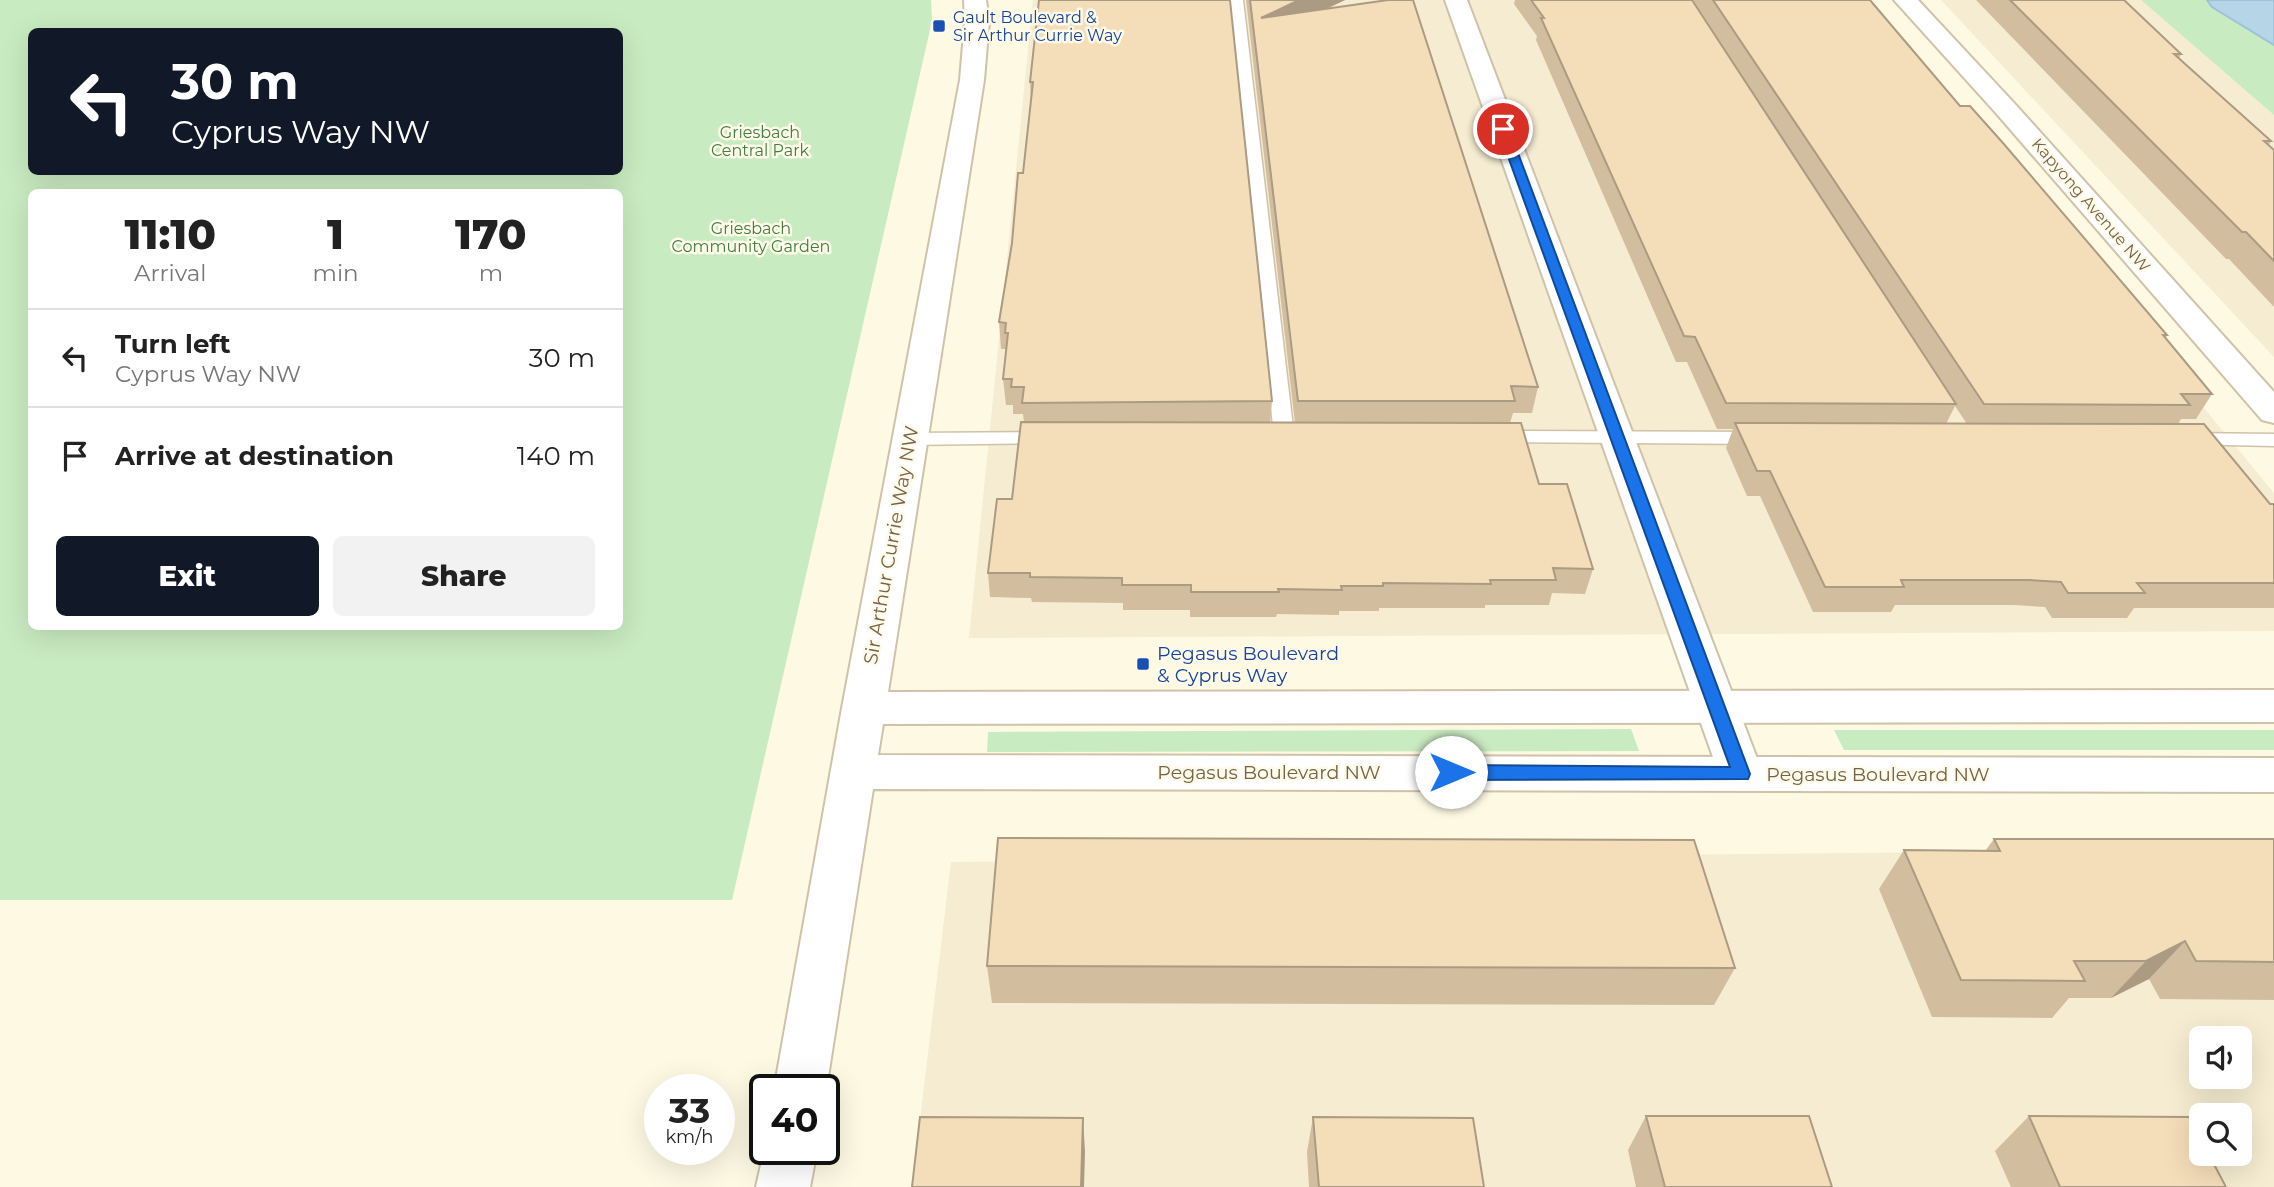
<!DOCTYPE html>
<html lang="en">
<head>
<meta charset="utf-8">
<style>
  :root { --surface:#fff; --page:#f2f2f2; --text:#222; --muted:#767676; --line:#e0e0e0; --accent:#111827 }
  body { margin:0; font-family:Montserrat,sans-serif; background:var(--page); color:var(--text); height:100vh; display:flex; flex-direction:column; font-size:26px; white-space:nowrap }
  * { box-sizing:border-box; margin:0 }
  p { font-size:23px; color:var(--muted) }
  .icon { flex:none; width:38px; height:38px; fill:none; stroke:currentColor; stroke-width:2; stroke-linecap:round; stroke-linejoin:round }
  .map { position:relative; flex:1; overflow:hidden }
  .details { position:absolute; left:28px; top:189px; width:595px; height:441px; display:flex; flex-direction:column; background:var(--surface); border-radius:10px; box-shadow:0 7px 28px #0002 }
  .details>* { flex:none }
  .banner { position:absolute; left:28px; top:28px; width:595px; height:147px; border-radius:10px; box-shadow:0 7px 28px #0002; background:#111827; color:#fff; overflow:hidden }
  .buttons { position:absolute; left:2189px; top:1026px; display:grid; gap:14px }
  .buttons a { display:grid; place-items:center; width:63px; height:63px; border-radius:10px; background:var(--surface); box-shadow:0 7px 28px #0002; font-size:35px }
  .speed { position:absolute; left:644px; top:1074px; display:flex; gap:14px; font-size:35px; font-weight:700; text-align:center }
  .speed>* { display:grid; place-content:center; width:91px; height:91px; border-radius:50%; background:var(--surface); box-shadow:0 7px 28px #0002; line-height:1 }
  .speed small { font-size:18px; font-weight:400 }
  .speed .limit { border:4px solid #111; border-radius:10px; background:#fff; color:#111 }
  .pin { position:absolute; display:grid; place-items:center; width:60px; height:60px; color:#fff; margin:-30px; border:4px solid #fff; border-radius:50%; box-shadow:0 2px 7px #0007 }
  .me { position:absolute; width:77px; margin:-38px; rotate:90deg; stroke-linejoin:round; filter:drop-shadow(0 0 5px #0008) }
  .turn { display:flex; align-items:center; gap:24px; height:147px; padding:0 28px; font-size:32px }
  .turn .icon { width:91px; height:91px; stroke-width:2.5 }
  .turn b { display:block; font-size:49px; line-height:60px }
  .eta { display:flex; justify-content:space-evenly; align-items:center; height:119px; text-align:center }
  .eta b { font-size:42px; font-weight:800; line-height:49px }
  .action { display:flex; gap:14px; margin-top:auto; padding:14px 28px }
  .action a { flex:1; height:80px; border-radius:10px; background:var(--accent); color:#fff; font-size:28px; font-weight:800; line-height:80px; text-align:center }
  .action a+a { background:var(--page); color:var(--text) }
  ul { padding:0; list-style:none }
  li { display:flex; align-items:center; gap:21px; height:98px; padding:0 28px; border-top:2px solid var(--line) }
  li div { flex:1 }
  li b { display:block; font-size:26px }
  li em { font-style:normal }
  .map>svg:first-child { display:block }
  .residential { fill:#f5ecd1; fill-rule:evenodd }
  .green { fill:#c9ebc1; fill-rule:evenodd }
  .water { fill:#b6d6e7; stroke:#9cc3da; stroke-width:2 }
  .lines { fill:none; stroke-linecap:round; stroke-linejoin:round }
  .service-casing { stroke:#cfc2a9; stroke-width:3 }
  .minor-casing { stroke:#cfc2a9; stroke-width:4 }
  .tertiary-casing { stroke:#cfc2a9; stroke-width:4 }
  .service { fill:#fff; fill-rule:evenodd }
  .minor { fill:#fff; fill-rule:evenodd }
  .tertiary { fill:#fff; fill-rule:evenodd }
  .wall { fill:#d2be9f; fill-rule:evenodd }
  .shaded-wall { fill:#ab9b82 }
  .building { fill:#f4ddb9; stroke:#ab9b82; stroke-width:2 }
  .route { fill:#1a73e8; stroke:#114b97; stroke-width:2 }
  .transit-dot { fill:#1a4fb4; stroke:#fffbea; stroke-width:2.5 }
  .labels { text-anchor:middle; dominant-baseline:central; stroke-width:5; stroke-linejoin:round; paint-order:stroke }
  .far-transit-label { font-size:16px; fill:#164399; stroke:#fffbea; text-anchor:start }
  .far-park-label { font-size:16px; fill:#437d3f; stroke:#fffbea }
  .far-street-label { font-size:16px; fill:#766248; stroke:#fffbea }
  .street-label { font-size:19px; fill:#766248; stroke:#fffbea }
  .transit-label { font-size:19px; fill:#164399; stroke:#fffbea; text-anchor:start }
</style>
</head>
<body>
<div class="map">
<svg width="2274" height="1187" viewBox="0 0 2274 1187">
  <rect width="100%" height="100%" fill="#fdf9e3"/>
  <path class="residential" d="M 1033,0 L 1868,0 L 2274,493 L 2274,631 L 969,638 Z
    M 1941,0 L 2141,0 L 2274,115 L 2274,357 Z
    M 2274,849 L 2274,1187 L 912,1187 L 951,862 ZM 2202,1038 L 2240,1038 L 2240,1076 L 2202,1076 ZM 2202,1115 L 2240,1115 L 2240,1153 L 2202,1153 Z"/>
  <path class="green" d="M 0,0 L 931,0 L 932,21 L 732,900 L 0,900 ZM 32,32 L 620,32 L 620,172 L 32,172 ZM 32,192 L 620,192 L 620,626 L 32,626 Z
    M 2141,0 L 2274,0 L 2274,115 Z
    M 1631,729 L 1639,751 L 987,752 L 988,732 Z
    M 1834,730 L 2274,730 L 2274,750 L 1844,750 Z"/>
  <path class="water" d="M 2207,0 L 2274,0 L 2274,45 L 2212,7 Z"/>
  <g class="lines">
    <defs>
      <path id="service" d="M 1229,0 L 1243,0 L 1294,436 L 1291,441 L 1277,441 L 1274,436 Z
        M 1497,431 L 1760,432 L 1767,433 L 1770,438 L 1767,443 L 1760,444 L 1490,442 L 1487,437 L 1490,432 Z
        M 1049,432 L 1056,433 L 1059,438 L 1056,443 L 909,445 L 902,444 L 899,439 L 902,434 L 909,433 Z
        M 2186,433 L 2274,434 L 2274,446 L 2179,444 L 2176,439 L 2179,434 Z"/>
      <path id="minor" d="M 1445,0 L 1467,0 L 1763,774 L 1756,786 L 1741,791 L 1726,786 L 1719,774 Z
        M 1894,0 L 1918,0 L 2014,103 L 2274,392 L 2274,423 L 2262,420 L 1996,113 Z"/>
      <path id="tertiary" d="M 964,0 L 986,0 L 989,21 L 984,80 L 888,692 L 2274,690 L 2274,722 L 883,724 L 878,755 L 2274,758 L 2274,792 L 873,789 L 826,1090 L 824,1094 L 824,1090 L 774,1090 L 842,708 L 960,80 L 965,21 Z
        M 765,1147 L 765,1150 L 817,1150 L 810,1187 L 756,1187 Z"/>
    </defs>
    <use href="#service" class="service-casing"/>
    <use href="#minor" class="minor-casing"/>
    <use href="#tertiary" class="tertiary-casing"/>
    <use href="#service" class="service"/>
    <use href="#minor" class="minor"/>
    <use href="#tertiary" class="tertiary"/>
  </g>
  <path class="wall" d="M 1039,0 L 1272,401 L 1270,423 L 1295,423 L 1246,0 L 1345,0 L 1328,8 L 1538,387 L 1532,413 L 1513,413 L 1510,423 L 1539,484 L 1593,569 L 1585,594 L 1552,593 L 1549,605 L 1485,605 L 1485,608 L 1379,608 L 1379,611 L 1339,611 L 1339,615 L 1277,614 L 1276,617 L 1190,617 L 1190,610 L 1123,610 L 1123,603 L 1032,602 L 1031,598 L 990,597 L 988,573 L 1012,499 L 1024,422 L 1023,414 L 1013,414 L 1013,405 L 1006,405 L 1003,379 L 1006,349 L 1001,349 L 999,322 L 1023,173 L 1031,102 L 1030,82 Z
    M 1515,0 L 1692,0 L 1761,105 L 1693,0 L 1870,0 L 1960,106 L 2167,335 L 2166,338 L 2212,394 L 2196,419 L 2181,419 L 2178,424 L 2270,504 L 2274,504 L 2274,608 L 2134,608 L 2127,618 L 2052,618 L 2045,607 L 2014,605 L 1895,605 L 1891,612 L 1813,612 L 1760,496 L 1747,496 L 1726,448 L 1733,429 L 1717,429 L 1687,362 L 1676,362 L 1536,40 L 1537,36 L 1514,4 ZM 1955,406 L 1967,424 L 1946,424 Z
    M 1976,0 L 2124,0 L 2181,54 L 2179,59 L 2271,141 L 2269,145 L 2274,150 L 2274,307 L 2229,259 L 2226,259 Z
    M 1994,839 L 2274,839 L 2274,1000 L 2160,999 L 2149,979 L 2111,998 L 2069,998 L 2052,1018 L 1932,1017 L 1879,889 L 1904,850 L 1985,851 Z
    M 987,966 L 1735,968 L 1714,1005 L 992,1003 Z
    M 1646,1116 L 1832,1187 L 1636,1187 L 1628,1150 Z
    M 2029,1116 L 2226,1187 L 2011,1187 L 1995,1151 Z
    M 1313,1117 L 1484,1187 L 1309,1187 L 1307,1152 Z"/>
  <path class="shaded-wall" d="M 1299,0 L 1345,0 L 1259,41 L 1261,18 Z
    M 2185,941 L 2149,979 L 2111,998 L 2146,961 Z
    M 1083,1118 L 1085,1152 L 1084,1187 L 1081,1187 Z"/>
  <path class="building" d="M 1039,0 L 1230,0 L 1272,401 L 1022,403 L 1024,387 L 1011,387 L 1012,379 L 1003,379 L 1008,333 L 1005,333 L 1006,323 L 999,322 L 1012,243 L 1018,173 L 1023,173 L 1033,82 L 1030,82 Z
    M 1250,0 L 1299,0 L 1261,18 L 1388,0 L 1413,0 L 1538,387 L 1511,386 L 1515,401 L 1298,401 Z
    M 1531,0 L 1692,0 L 1956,404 L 1726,403 L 1695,337 L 1684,336 L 1541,18 L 1544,18 Z
    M 1713,0 L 1870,0 L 1960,106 L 1970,106 L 2003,143 L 2167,335 L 2163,335 L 2212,394 L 2181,394 L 2190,405 L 1984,404 Z
    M 2010,0 L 2124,0 L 2181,54 L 2174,54 L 2271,141 L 2264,141 L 2274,150 L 2274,261 L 2246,232 L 2242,232 Z
    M 1021,422 L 1521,423 L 1539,484 L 1567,484 L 1593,569 L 1553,568 L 1556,580 L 1490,580 L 1491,584 L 1383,583 L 1383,586 L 1341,586 L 1342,590 L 1278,589 L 1279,592 L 1191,592 L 1191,585 L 1122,585 L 1122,578 L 1030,577 L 1030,573 L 988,573 L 997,499 L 1012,499 Z
    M 1735,423 L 2204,424 L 2270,504 L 2274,504 L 2274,583 L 2137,583 L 2145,593 L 2068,593 L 2061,582 L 2029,580 L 1901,580 L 1904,587 L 1825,587 L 1770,471 L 1757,471 Z
    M 998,838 L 1694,840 L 1735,968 L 987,966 Z
    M 1994,839 L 2274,839 L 2274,962 L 2196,961 L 2185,941 L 2146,961 L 2074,961 L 2085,981 L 1961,980 L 1904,850 L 2000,851 Z
    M 1646,1116 L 1809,1116 L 1832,1187 L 1665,1187 Z
    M 2029,1116 L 2189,1117 L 2202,1140 L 2202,1153 L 2208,1153 L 2226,1187 L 2060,1187 Z
    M 920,1117 L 1083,1118 L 1081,1187 L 912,1187 Z
    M 1313,1117 L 1473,1118 L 1484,1187 L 1319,1187 Z"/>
  <path class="route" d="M 1503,126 L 1509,129 L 1750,774 L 1748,779 L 1451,780 L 1445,777 L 1442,772 L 1445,767 L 1451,765 L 1730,767 L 1498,129 Z"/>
  <g class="transit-dot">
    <rect x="932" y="19" width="14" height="14" rx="3.5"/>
    <rect x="1136" y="657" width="14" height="14" rx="3.5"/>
  </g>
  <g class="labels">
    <g class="far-transit-label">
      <text x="953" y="17">Gault Boulevard &amp;<tspan x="953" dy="18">Sir Arthur Currie Way</tspan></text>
    </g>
    <g class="far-park-label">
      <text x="760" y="132">Griesbach<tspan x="760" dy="18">Central Park</tspan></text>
      <text x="751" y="228">Griesbach<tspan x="751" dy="18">Community Garden</tspan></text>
    </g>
    <g class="far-street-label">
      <text transform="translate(2091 205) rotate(49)">Kapyong Avenue NW</text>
    </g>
    <g class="street-label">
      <text transform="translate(891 545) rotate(-80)">Sir Arthur Currie Way NW</text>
      <text x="1269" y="772">Pegasus Boulevard NW</text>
      <text x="1878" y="774">Pegasus Boulevard NW</text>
    </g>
    <g class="transit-label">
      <text x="1157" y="653">Pegasus Boulevard<tspan x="1157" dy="22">&amp; Cyprus Way</tspan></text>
    </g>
  </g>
</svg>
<div class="buttons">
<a><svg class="icon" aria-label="sound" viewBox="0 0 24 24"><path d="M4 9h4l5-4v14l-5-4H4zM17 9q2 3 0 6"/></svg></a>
<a><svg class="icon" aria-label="search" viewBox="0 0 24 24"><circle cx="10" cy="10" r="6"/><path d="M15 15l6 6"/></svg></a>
</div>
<div class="speed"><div>33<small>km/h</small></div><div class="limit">40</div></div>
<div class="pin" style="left:1503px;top:129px;background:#d93025"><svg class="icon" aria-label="arrive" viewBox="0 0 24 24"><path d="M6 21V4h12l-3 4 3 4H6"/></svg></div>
<svg class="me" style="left:1451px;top:772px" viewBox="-20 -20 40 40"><circle r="19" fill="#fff"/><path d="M0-13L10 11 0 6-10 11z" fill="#1a73e8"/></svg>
<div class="banner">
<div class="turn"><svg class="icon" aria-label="left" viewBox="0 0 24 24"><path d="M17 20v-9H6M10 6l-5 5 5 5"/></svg><div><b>30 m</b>Cyprus Way NW</div></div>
</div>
<section class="details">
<div class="eta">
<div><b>11:10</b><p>Arrival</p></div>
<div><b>1</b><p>min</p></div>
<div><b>170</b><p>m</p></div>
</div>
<ul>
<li><svg class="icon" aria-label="left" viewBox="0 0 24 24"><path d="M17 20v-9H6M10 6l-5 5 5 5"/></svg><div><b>Turn left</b><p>Cyprus Way NW</p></div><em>30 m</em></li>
<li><svg class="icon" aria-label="arrive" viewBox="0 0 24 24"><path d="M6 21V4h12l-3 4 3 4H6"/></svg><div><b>Arrive at destination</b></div><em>140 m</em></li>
</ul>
<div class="action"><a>Exit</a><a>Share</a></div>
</section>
</div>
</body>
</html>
